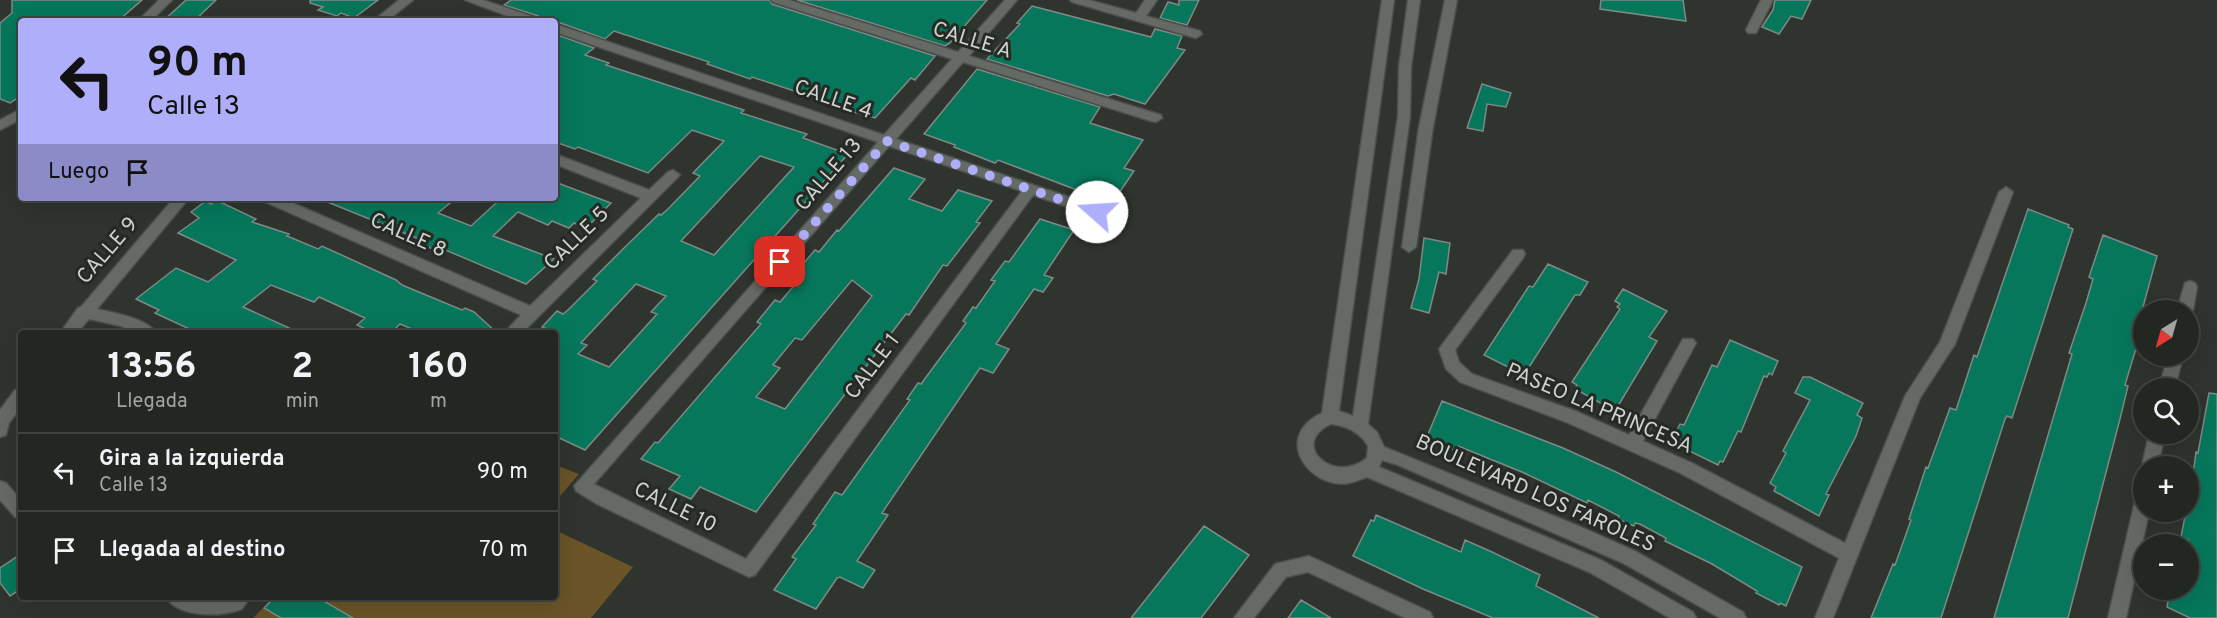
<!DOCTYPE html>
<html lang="es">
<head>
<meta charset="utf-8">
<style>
  :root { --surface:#232722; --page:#2f332f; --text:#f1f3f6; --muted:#a3a5a5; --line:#404440 }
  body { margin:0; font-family:Overpass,sans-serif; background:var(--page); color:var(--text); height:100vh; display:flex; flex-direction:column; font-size:22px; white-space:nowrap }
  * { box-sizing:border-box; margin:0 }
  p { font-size:20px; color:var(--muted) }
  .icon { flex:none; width:33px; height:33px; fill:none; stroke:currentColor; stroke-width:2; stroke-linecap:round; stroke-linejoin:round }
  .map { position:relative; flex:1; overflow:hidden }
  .drawer { position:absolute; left:18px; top:330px; width:540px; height:270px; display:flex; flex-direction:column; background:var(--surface); border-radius:6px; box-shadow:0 6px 24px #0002,0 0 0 2px var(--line) }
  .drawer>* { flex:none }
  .banner { position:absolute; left:18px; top:18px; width:540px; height:183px; border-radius:6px; box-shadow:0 6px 24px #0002,0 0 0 2px var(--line); background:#aeaefb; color:#111; overflow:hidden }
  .needle { width:39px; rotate:217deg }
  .fabs { position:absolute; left:2133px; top:300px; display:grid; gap:12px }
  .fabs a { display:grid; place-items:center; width:66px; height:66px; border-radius:50%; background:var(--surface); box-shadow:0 6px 24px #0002,0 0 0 2px var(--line); font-size:30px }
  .pin { position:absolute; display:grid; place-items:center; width:51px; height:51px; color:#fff; margin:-26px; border-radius:12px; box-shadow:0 3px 9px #0006 }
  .me { position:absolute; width:66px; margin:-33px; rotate:289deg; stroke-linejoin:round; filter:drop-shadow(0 0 4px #0008) }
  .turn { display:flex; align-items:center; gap:21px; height:126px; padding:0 30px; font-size:27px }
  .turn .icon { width:78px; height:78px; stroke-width:2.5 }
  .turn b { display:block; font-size:42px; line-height:51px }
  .then { display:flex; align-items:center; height:57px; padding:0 30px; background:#0003; gap:12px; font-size:22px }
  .eta { display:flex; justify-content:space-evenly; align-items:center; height:102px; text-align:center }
  .eta b { font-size:36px; font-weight:700; line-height:42px }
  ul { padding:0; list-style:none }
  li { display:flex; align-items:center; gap:18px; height:78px; padding:0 30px; border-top:2px solid var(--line) }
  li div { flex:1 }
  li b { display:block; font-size:22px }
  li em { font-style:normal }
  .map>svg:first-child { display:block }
  .green { fill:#6a5428 }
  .building { fill:#06775b; stroke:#7f8985; stroke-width:1.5; fill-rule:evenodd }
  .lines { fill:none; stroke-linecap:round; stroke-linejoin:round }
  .street-casing { stroke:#4b4f4a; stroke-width:3 }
  .street { fill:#656b64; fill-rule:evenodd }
  .route { stroke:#aeaefb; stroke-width:10; stroke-dasharray:0 18 }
  .labels { text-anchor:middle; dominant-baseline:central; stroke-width:6; stroke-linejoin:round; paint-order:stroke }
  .street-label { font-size:21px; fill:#cfd3cf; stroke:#252a24 }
</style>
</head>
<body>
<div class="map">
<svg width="2217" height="618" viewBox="0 0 2217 618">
  <rect width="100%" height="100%" fill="#2f342e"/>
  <path class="green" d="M 555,465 L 579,474 L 555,502 Z
    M 555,530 L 633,567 L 591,618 L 253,618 L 274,597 L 555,597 Z"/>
  <path class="building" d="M 12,0 L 142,0 L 118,21 L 21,21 L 21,96 L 10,103 L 0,99 L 0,23 L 12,13 Z
    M 186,0 L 216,0 L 194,21 L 163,21 Z
    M 310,0 L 378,0 L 354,18 L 341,13 L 337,16 L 318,10 L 323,7 L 310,3 Z
    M 511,0 L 769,0 L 772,4 L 935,56 L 915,80 L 911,78 L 875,118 L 832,106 L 833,104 L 752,77 L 750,79 L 707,64 L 709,62 L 614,31 L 605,39 L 555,21 L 541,21 L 538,16 L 504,5 Z
    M 797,0 L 987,0 L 950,43 L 945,46 Z
    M 1179,0 L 1199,0 L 1187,25 L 1160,18 L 1168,2 L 1179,5 Z
    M 1601,0 L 1683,0 L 1686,21 L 1600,9 Z
    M 1775,0 L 1811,0 L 1802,19 L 1791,16 L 1779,34 L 1762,27 L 1773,10 Z
    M 1032,6 L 1151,37 L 1155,29 L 1182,36 L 1177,48 L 1185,50 L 1145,104 L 1114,94 L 1108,96 L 987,59 L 1020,24 L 1017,23 Z
    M 555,34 L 594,48 L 585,55 L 609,63 L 606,65 L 744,110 L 741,113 L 807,134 L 803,138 L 848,154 L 585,450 L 555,436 L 555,332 L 542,327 L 557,311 L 563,314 L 569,309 L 597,281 L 593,279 L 625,247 L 659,214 L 661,215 L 668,209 L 700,176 L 693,173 L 724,141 L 692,130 L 648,173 L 578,147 L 575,149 L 555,142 ZM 760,156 L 794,167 L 714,255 L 681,241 ZM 636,284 L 666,296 L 651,312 L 657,314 L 609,367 L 578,354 L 587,345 L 581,343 Z
    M 977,69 L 1100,107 L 1090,123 L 1143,140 L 1124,168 L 1134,171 L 1115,199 L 1079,187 L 1077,190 L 998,160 L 995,163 L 954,147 L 955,145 L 924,134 Z
    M 1482,84 L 1511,93 L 1506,107 L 1487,104 L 1483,131 L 1467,128 Z
    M 894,168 L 925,179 L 909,199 L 942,211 L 958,190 L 992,201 L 976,222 L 980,223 L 947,266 L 943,265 L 909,315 L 906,314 L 864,369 L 756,512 L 700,487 L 691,499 L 669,489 L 680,476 L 641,459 L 655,442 L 658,443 L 761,324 L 757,322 L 775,300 L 780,302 L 804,274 L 797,271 L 815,250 L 819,252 L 837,230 L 839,231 ZM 852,280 L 872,296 L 785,409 L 756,397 L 780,368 L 773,365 L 795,338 L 802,340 Z
    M 555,182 L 611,203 L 586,228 L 574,223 L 569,228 L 552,221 L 548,225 L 518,212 L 493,236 L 554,259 L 526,284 L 443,249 L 439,252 L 424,245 L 426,243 L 419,239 L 320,199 L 456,198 L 438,213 L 471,226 L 496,203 L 485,198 L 555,198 Z
    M 216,200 L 256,219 L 252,222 L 289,234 L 287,236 L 318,249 L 322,246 L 396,280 L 402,285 L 462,310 L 465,308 L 474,312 L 497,333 L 421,333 L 400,324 L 391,333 L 374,333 L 357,325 L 365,318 L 319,297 L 314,302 L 271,285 L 243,307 L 300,333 L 198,333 L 155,313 L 159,310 L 136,299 L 176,268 L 208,282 L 236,260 L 178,233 L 199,218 L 191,212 L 206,201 L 211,204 Z
    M 2028,209 L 2069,225 L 2068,227 L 2073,229 L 2012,418 L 2007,416 L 2005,419 L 1941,618 L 1871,618 L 1893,564 L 1895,565 L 1911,520 L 1909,519 L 1926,467 L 1928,468 L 1950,408 L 1956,410 L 1974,355 L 1977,357 Z
    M 1040,219 L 1074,230 L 1044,275 L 1053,278 L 1043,292 L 1034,289 L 996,344 L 1009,349 L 993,373 L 980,368 L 882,513 L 888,515 L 857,561 L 875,570 L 863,588 L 840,577 L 837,578 L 816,609 L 774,590 L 796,559 L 792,557 L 816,525 L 813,524 L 835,492 L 842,495 L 910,400 L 907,399 L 918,383 L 921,384 L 966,323 L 963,321 L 973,307 L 976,308 L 995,281 L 991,280 L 1005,261 L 1009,262 Z
    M 2103,235 L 2157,256 L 2143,307 L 2146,309 L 2144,310 L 2140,335 L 2125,385 L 2128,386 L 2121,415 L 2068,618 L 1994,618 L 2072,354 L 2069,353 L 2086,303 L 2093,279 L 2089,277 Z
    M 1424,238 L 1450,243 L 1446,274 L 1439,272 L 1429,313 L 1411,308 L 1419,279 Z
    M 1548,264 L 1588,282 L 1580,295 L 1575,295 L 1524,375 L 1484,355 L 1529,286 L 1533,287 Z
    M 1623,289 L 1667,311 L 1649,337 L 1657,341 L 1615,411 L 1575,389 L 1577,385 L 1572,382 L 1620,309 L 1617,307 L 1620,304 L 1615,301 Z
    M 1730,340 L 1778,361 L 1772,375 L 1769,373 L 1767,377 L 1764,376 L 1741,432 L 1738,431 L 1723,462 L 1720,461 L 1718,465 L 1671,442 L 1680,424 L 1684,425 L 1712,365 L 1717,367 Z
    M 1803,377 L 1810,377 L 1863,403 L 1857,415 L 1862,418 L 1856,436 L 1826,494 L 1829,495 L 1819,516 L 1774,491 L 1776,487 L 1770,483 L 1786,453 L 1783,451 L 1810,400 L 1795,393 Z
    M 2209,393 L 2217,394 L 2217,618 L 2190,618 L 2167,607 L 2170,590 L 2188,590 L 2188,540 L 2181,537 L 2185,516 L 2187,517 L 2188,512 L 2196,452 L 2198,453 Z
    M 1442,401 L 1563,448 L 1616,472 L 1802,567 L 1786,606 L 1780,603 L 1779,605 L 1756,593 L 1757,591 L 1712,564 L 1665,541 L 1666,538 L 1640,524 L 1635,523 L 1634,526 L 1618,519 L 1619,516 L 1588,500 L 1587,503 L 1522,472 L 1458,446 L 1456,451 L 1426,439 Z
    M 1376,515 L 1461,552 L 1465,540 L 1492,552 L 1540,575 L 1536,586 L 1599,618 L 1493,618 L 1423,589 L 1353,556 L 1371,520 L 1374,521 Z
    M 1204,526 L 1249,555 L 1201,618 L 1131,618 Z
    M 21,554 L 21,589 L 10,596 L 0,583 L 0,568 Z
    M 275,597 L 285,601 L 289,597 L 317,597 L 353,618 L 281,618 L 264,608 Z
    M 1301,600 L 1331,618 L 1288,618 Z"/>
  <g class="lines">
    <defs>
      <path id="street" d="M 159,0 L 172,0 L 151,21 L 138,21 Z
        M 399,0 L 413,0 L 387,21 L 373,21 Z
        M 465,0 L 483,0 L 537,18 L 539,21 L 521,21 Z
        M 771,0 L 789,0 L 958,52 L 1005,0 L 1017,0 L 969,56 L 1161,115 L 1162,118 L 1156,122 L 1151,121 L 963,62 L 896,139 L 1102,208 L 1104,212 L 1097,217 L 1033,195 L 755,575 L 749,577 L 597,504 L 576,491 L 574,486 L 878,142 L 555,32 L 555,24 L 884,135 L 952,59 L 773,2 ZM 889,146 L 1022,191 L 746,559 L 594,484 Z
        M 1070,0 L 1089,0 L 1136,13 L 1145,0 L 1157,0 L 1146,16 L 1200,31 L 1202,34 L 1196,38 L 1192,37 L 1072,2 Z
        M 1382,0 L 1394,0 L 1339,411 L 1353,416 L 1398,116 L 1399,67 L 1408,0 L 1420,0 L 1411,67 L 1410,116 L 1368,424 L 1377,432 L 1384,447 L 1581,527 L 1635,551 L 1743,612 L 1746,618 L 1720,618 L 1623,563 L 1398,465 L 1382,460 L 1379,467 L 1601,560 L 1693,612 L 1696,618 L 1670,618 L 1589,572 L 1367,477 C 1361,479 1355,482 1349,483 C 1310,490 1271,437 1322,413 ZM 1331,424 C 1347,426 1360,432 1368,446 L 1367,458 C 1332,486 1289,443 1331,424 Z
        M 1445,0 L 1457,0 L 1433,127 L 1416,247 L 1409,252 L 1402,247 L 1419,127 Z
        M 1761,0 L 1773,0 L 1756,33 L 1748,33 L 1746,30 Z
        M 21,109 L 21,119 L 0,130 L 0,120 Z
        M 555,154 L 649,190 L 668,172 L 673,170 L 680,175 L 522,333 L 504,333 L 521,315 L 263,201 L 261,198 L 281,198 L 530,306 L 641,198 L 555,164 Z
        M 2006,187 L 2013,192 L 1955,344 L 1920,398 L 1833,618 L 1815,618 L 1839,558 L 1680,473 L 1566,422 L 1460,382 L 1446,369 L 1439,349 L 1513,250 L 1523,250 L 1525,254 L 1523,258 L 1455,350 L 1459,362 L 1472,374 L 1578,412 L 1629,435 L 1683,339 L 1693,339 L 1696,343 L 1643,441 L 1692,463 L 1845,543 L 1905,396 L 1940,342 L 1999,192 Z
        M 174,198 L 189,198 L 97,309 C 113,313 147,318 156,333 L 135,333 L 121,326 L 89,319 L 77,333 L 60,333 L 78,308 L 81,307 Z
        M 2190,281 L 2195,283 L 2197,287 L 2193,310 L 2188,315 L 2188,310 L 2177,310 L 2185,283 Z
        M 2168,356 L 2183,356 L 2175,388 L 2159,388 Z
        M 21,389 L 21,407 L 9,423 L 6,435 L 0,437 L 0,410 L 15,390 Z
        M 2149,434 L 2165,434 L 2158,466 L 2144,466 L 2144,470 L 2142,466 Z
        M 0,481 L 6,483 L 21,500 L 21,519 L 15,517 L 0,500 Z
        M 2144,490 L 2144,512 L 2149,512 L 2126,618 L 2108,618 L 2136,497 L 2138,492 Z
        M 1309,556 L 1430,612 L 1433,618 L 1405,618 L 1308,572 L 1286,577 L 1254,618 L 1234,618 L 1275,564 Z
        M 166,597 L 192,597 L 198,600 L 221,597 L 250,597 L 242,609 C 221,617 178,618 166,597 Z"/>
    </defs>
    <use href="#street" class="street-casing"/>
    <use href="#street" class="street"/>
  </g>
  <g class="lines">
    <path class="route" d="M 780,262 L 887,141 L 1097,212"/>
  </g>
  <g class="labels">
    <g class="street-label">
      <text transform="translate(972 41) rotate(17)">CALLE A</text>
      <text transform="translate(833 100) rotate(19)">CALLE 4</text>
      <text transform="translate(829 175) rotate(-49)">CALLE 13</text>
      <text transform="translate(408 236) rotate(24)">CALLE 8</text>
      <text transform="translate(577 239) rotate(-44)">CALLE 5</text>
      <text transform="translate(108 251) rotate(-49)">CALLE 9</text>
      <text transform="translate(873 367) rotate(-53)">CALLE 1</text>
      <text transform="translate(1599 409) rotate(23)">PASEO LA PRINCESA</text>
      <text transform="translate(1535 494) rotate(24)">BOULEVARD LOS FAROLES</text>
      <text transform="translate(675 508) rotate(26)">CALLE 10</text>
    </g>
  </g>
</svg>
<div class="fabs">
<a><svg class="needle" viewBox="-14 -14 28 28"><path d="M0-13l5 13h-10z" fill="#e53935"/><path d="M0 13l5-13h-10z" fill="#a3a5a5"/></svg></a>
<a><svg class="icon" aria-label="search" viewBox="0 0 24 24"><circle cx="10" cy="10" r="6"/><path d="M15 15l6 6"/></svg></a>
<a>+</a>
<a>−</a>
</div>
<div class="pin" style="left:780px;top:262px;background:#d93025"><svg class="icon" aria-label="arrive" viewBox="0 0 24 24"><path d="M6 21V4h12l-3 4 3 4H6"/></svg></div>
<svg class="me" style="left:1097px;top:212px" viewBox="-20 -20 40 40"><circle r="19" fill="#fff"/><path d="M0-13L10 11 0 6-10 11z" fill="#aeaefb"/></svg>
<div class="banner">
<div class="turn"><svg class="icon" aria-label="left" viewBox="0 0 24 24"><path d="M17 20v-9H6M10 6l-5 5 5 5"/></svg><div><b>90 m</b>Calle 13</div></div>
<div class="then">Luego<svg class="icon" aria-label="arrive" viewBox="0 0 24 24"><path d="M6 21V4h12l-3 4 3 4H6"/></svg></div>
</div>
<section class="drawer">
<div class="eta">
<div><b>13:56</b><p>Llegada</p></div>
<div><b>2</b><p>min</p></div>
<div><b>160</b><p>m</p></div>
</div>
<ul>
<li><svg class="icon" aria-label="left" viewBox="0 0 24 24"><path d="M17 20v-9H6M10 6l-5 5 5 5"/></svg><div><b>Gira a la izquierda</b><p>Calle 13</p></div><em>90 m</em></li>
<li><svg class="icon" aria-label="arrive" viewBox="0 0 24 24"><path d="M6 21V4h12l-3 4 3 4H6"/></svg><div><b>Llegada al destino</b></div><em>70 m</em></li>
</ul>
</section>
</div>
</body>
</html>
